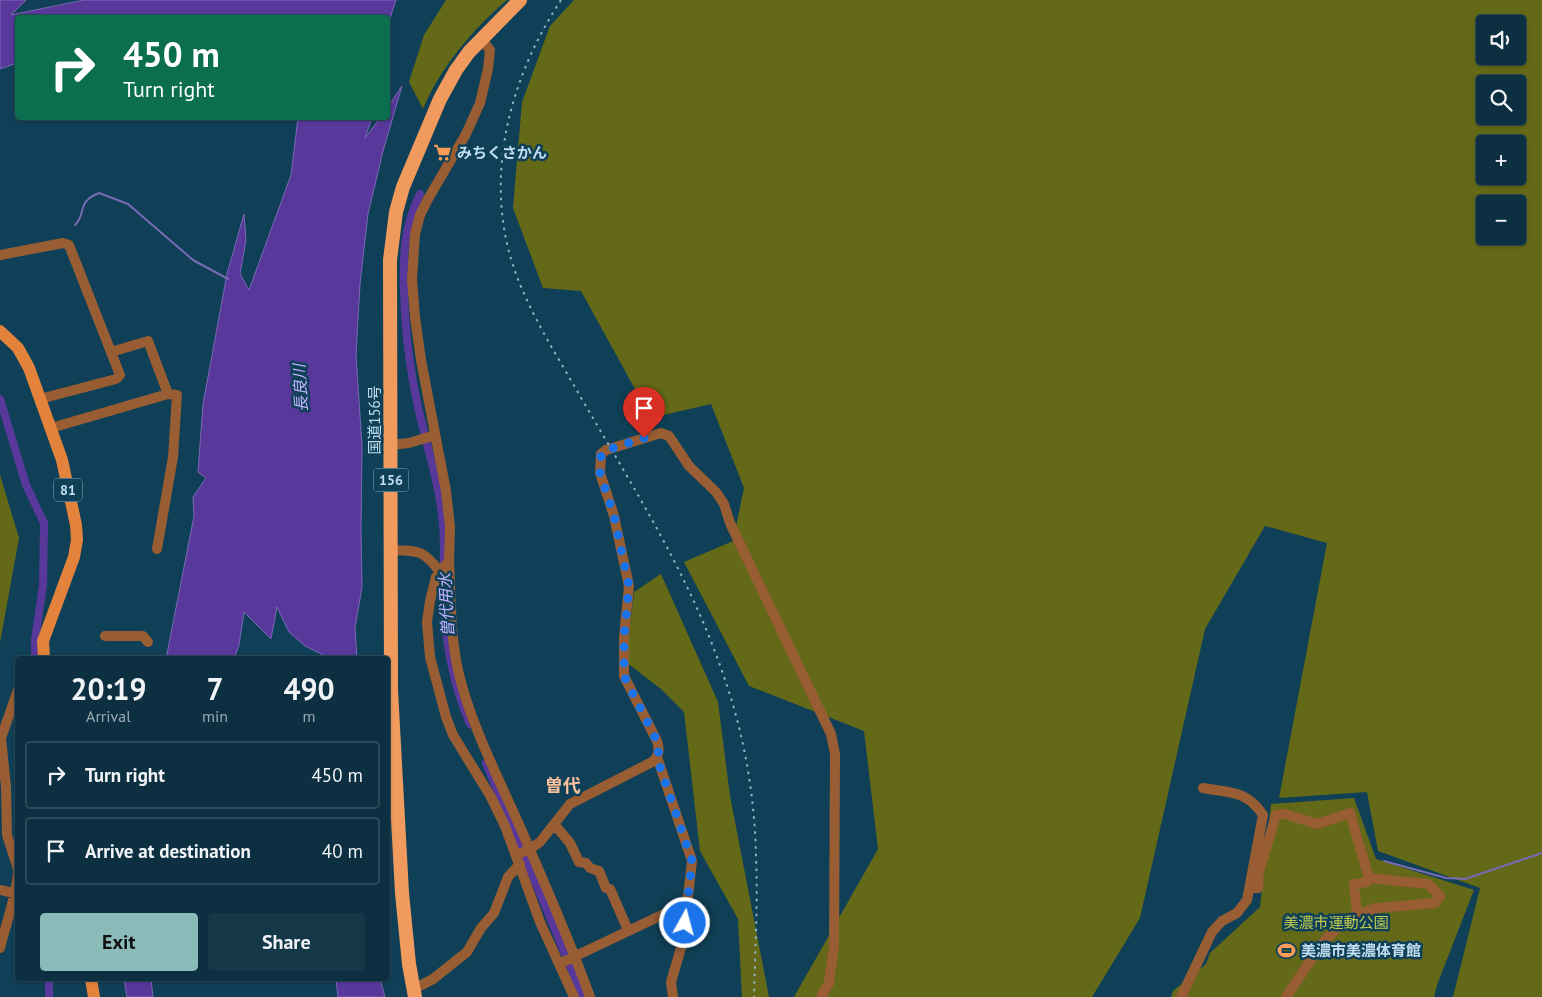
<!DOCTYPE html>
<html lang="en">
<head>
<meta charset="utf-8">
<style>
  :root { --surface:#0c3041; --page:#153848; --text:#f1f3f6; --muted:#9aa9b1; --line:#2c4b5a; --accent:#8bbbb9 }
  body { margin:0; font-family:"PT Sans","Noto Sans JP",sans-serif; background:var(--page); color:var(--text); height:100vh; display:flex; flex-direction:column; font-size:19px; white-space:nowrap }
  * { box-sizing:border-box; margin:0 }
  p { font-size:16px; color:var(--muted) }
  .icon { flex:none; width:28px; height:28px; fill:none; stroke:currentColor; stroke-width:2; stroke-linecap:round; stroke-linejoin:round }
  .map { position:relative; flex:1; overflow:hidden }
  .panel { position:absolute; left:15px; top:656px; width:375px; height:325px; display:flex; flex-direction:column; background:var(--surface); border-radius:5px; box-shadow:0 1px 4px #0004,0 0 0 1px var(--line) }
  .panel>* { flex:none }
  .guide { position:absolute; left:15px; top:15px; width:375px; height:105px; border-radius:5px; box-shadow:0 1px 4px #0004,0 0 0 1px var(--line); background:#0b6e4f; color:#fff; overflow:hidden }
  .buttons { position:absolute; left:1476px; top:15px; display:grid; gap:10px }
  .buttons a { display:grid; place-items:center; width:50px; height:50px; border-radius:5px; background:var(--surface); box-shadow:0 1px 4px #0004,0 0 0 1px var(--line); font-size:25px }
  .pin { position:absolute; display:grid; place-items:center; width:42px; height:42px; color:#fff; margin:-51px -21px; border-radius:50% 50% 50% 0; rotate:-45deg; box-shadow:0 0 5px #0007 }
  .pin .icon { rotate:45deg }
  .me { position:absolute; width:55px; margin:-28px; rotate:7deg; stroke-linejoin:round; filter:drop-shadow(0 0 4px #0008) }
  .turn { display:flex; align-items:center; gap:18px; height:105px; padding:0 25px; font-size:22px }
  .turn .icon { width:65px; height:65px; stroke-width:2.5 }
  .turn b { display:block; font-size:35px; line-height:42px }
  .eta { display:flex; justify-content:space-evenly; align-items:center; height:85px; text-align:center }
  .eta b { font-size:30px; font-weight:600; line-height:35px }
  .action { display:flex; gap:10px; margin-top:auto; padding:10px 25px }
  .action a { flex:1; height:58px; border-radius:5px; background:var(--accent); color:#111; font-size:20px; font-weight:600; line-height:58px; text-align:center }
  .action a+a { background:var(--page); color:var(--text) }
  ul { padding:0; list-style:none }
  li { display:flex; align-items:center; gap:15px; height:68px; margin:0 10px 8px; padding:0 15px; border:2px solid var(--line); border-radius:5px }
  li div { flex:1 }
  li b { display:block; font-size:19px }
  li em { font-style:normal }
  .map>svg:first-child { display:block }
  .green { fill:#636916; fill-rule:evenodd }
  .water { fill:#59389b; stroke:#786ab4 }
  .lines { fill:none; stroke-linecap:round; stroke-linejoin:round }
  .stream { stroke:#786ab4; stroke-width:2 }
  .canal { stroke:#59389b; stroke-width:8 }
  .minor { stroke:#985d33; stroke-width:10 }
  .major { stroke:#e3823a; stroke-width:12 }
  .highway { stroke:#f09a5e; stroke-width:14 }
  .rail { stroke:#8fb2c5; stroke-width:2; stroke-dasharray:2.5 5; stroke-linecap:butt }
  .route { stroke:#1a73e8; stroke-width:9; stroke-dasharray:0 16.2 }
  .labels { text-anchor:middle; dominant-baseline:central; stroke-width:5; stroke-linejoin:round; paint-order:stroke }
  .shield { fill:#104057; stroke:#8bafc2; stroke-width:1 }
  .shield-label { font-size:14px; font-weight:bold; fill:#c0def0 }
  .poi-label { font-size:15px; font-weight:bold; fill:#c0def0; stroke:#104057; text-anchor:start }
  .street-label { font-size:15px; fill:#c0def0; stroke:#104057 }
  .park-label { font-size:15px; fill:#bfcb4f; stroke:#104057 }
  .water-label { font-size:16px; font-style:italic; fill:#c2b1ff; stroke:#104057 }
  .quarter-label { font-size:18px; font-weight:bold; fill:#f8c09d; stroke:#104057 }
</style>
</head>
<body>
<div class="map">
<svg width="1542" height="997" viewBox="0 0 1542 997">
  <rect width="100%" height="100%" fill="#104057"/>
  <path class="green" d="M 446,0 L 507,0 C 473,29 440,68 423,109 L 409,82 L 424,35 Z
    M 574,0 L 1542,0 L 1542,997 L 1453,997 L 1480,888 L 1378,851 L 1367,792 L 1279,798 L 1327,543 L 1265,526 L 1205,629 L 1140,918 L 1092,997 L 794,997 L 878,849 L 864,731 L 749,686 L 684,562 L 733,541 L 744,488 L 711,404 L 651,418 L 581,291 L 543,288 L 513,208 L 522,102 L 550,26 ZM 1485,24 L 1518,24 L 1518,56 L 1485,56 ZM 1485,84 L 1518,84 L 1518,116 L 1485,116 ZM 1485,144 L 1518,144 L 1518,176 L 1485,176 ZM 1485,204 L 1518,204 L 1518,236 L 1485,236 Z
    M 0,475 L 19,538 L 0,643 Z
    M 661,574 L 718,702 L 730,796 L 769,997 L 742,997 L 738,919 L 700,851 L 684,712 L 661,689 L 626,662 L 634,592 Z
    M 1354,798 L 1376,859 L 1474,890 L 1437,985 L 1434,997 L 1171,997 L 1173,991 L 1206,964 L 1210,953 L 1260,907 L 1271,804 Z"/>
  <path class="water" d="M 0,0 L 26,0 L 11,15 L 84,0 L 396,0 L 388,24 L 388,18 L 18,18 L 17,63 L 0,69 Z
    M 402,86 L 383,151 L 368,214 L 360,284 L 356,354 L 362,446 L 361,530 L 362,587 L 355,628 L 357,659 L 332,659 L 305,646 L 289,632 L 277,607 L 271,639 L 244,612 L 239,645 L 234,659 L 166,659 L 194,516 L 193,497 L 206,478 L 198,472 L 203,404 L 227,274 L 244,214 L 246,240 L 240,274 L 249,290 L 291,175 L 298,118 L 372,118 L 365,138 L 380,118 L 388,118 L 388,107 Z
    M 124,979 L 151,979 L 153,997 L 127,997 Z
    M 336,979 L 380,979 L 385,997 L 338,997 Z"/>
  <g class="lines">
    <path class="stream" d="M 75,225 C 87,213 76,202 99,193 L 128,204 L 193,260 L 228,279
      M 1384,861 L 1446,878 L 1465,879 L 1542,853"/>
    <path class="canal" d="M 420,194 C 404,227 403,254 404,289 C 405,335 411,380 422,424 C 430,457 440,489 443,524 C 445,549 443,574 444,599 C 445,642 453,684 470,724
      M 0,399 L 26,485 L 44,523 L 43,585 L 35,640 L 35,659
      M 486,763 L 583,997
      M 49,979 L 49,997"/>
    <path class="minor" d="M 481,39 L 490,50 L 488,69 L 480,103 L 466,134 L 428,199 L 420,215 L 415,234 L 412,279 L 415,317 L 421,360 L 446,491 L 450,527 L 449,561 L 436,577 L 430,601 L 427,622 L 430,657 L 446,717 L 453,735 L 491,797 L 505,826 L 540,922 L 574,997
      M 0,255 L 63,243 L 69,245 L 120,375 L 116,379 L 40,399
      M 51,428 L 168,394 L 148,341 L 111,352
      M 391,445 L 409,443 L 435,435
      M 157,549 L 173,457 L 177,395 L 168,394
      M 391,550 C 418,551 423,549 440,572
      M 449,561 C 451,598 450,634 458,670 C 471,729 507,794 530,850 C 551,898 572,947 590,997
      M 105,636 L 143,636 L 148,642
      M 18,690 L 1,738 L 6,787 L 7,835 L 18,869
      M 657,757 L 692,861 L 683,941 L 671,982 L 673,997
      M 554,824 L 570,843 L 579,862 L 586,863 L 590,868 L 599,871 L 606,888 L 610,889 L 628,930
      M 516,855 L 530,849 L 540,842 L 570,804 L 652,762 C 659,757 660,749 657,741 L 624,676 L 624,637 L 629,586 L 614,516 L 600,473 L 601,454 L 606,450 L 661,433 L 669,436 L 689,466 L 716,492 L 724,504 L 730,523 L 831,734 L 835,754 L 834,946 L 829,983 L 821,997
      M 1250,888 L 1258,888 L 1259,872 L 1276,815 L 1285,814 L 1317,824 L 1350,813 L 1369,878
      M 0,890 L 18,894
      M 0,948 C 6,923 16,898 18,873
      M 559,964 L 687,903
      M 414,989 L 433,979 L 467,952 L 481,928 L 494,913 L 508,877 L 520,864
      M 1181,997 L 1212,932 L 1222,921 L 1237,913 L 1247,900 L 1263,815 C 1247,790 1229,793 1203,788
      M 1286,997 L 1323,942 L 1347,919 L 1376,908 L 1435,903 L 1440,896 L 1428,884 L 1369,878 L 1367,882 L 1354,884 L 1357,914"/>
    <path class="major" d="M 0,331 L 18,348 L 29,368 L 62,460 L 76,525 L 77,540 L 74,557 L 43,641 L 44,659
      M 91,979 L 94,997"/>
    <path class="highway" d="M 415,997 L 409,964 L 402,893 L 391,690 L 390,260 L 396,212 L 403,187 L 440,99 L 456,70 L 469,52 L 520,0"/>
    <path class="rail" d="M 561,0 C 515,70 489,156 506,239 C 517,293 549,342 576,389 C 629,481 689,573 723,674 C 744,733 755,796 756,858 C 758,904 755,951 754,997"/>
  </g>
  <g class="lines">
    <path class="route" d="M 644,438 L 610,449 L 601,454 L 600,473 L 614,516 L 629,586 L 624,637 L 624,676 L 657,741 L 659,749 L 657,758 L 692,861 L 685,923"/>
  </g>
  <defs>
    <symbol id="supermarket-bare" viewBox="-9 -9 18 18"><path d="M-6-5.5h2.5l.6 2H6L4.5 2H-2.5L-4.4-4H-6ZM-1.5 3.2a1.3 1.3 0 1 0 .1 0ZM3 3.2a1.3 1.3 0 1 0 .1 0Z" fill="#fe9c57" stroke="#104057" stroke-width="2.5" paint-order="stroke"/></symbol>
    <symbol id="stadium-bare" viewBox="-9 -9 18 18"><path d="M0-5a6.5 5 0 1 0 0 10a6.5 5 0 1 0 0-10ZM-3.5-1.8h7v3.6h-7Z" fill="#fe9c57" stroke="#104057" stroke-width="2.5" paint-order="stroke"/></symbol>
  </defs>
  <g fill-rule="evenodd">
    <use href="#supermarket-bare" x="430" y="140" width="25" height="25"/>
    <use href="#stadium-bare" x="1274" y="938" width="25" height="25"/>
  </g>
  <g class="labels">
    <g class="shield">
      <rect x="373.5" y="468.5" width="35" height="23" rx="4"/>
      <rect x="54" y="478.5" width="28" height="23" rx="4"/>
    </g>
    <g class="shield-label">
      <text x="391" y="480">156</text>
      <text x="68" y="490">81</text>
    </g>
    <g class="poi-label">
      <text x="457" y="152">みちくさかん</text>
      <text x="1301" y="950">美濃市美濃体育館</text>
    </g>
    <g class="street-label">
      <text transform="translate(374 420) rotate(-90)">国道156号</text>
    </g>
    <g class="park-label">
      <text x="1336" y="922">美濃市運動公園</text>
    </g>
    <g class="water-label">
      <text transform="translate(300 388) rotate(-93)">長良川</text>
      <text transform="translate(446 605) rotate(-93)">曽代用水</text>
    </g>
    <g class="quarter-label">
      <text x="563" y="785">曽代</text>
    </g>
  </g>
</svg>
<div class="buttons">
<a><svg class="icon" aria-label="sound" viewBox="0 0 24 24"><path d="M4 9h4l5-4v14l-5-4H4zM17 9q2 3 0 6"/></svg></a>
<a><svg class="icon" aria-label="search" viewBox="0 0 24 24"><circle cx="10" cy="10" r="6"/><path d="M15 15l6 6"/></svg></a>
<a>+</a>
<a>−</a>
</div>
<div class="pin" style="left:644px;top:438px;background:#d93025"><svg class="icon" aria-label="arrive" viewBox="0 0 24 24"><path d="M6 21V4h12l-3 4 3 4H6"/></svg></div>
<svg class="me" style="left:685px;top:923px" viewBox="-20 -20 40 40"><circle r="17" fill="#1a73e8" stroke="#fff" stroke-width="3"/><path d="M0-11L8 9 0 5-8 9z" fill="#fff"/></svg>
<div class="guide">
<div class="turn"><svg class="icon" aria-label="right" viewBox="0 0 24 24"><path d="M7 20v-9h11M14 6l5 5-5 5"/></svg><div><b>450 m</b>Turn right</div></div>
</div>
<section class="panel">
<div class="eta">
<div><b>20:19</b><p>Arrival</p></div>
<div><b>7</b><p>min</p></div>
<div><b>490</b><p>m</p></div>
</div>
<ul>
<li><svg class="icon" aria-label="right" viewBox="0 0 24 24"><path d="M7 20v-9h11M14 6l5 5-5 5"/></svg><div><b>Turn right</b></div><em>450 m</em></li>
<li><svg class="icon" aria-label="arrive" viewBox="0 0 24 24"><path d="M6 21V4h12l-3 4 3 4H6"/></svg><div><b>Arrive at destination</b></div><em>40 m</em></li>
</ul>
<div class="action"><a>Exit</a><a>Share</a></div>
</section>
</div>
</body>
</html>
